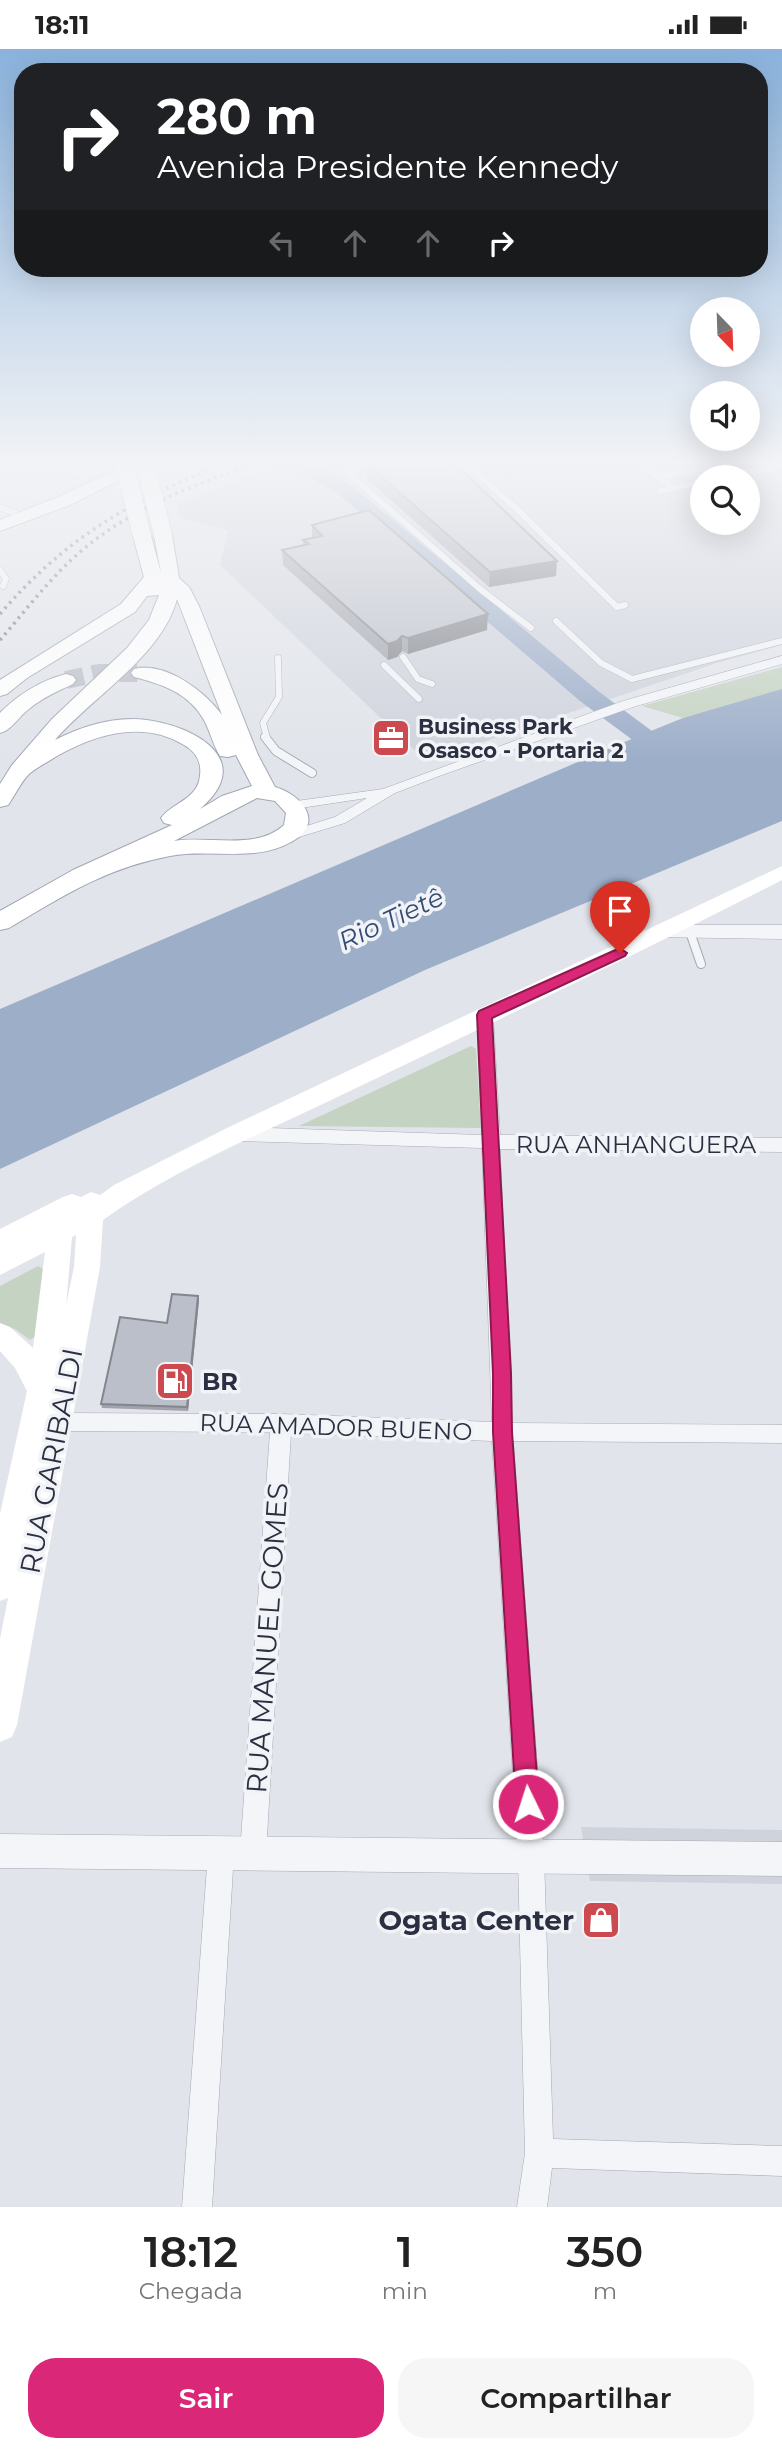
<!DOCTYPE html>
<html lang="pt">
<head>
<meta charset="utf-8">
<style>
  :root { --surface:#fff; --page:#f6f6f6; --text:#222; --muted:#767676; --accent:#db2777 }
  body { margin:0; font-family:Montserrat,sans-serif; background:var(--page); color:var(--text); height:100vh; display:flex; flex-direction:column; font-size:26px; white-space:nowrap }
  * { box-sizing:border-box; margin:0 }
  p { font-size:23px; color:var(--muted) }
  .icon { flex:none; width:38px; height:38px; fill:none; stroke:currentColor; stroke-width:2; stroke-linecap:round; stroke-linejoin:round }
  .map { position:relative; height:2158px; overflow:hidden }
  .details { display:flex; flex-direction:column; background:var(--surface); flex:1 }
  .details>* { flex:none }
  .hud { position:absolute; left:14px; top:14px; width:754px; height:214px; border-radius:28px; box-shadow:0 7px 28px #0002; background:#202124; color:#fff; overflow:hidden }
  .needle { width:46px; rotate:157deg }
  .tools { position:absolute; left:690px; top:248px; display:grid; gap:14px }
  .tools a { display:grid; place-items:center; width:70px; height:70px; border-radius:50%; background:var(--surface); box-shadow:0 7px 28px #0002; font-size:35px }
  .pin { position:absolute; display:grid; place-items:center; width:60px; height:60px; color:#fff; margin:-72px -30px; border-radius:50% 50% 50% 0; rotate:-45deg; box-shadow:0 0 7px #0007 }
  .pin .icon { rotate:45deg }
  .me { position:absolute; width:77px; margin:-38px; rotate:356deg; stroke-linejoin:round; filter:drop-shadow(0 0 5px #0008) }
  .turn { display:flex; align-items:center; gap:24px; height:147px; padding:0 28px; font-size:32px }
  .turn .icon { width:91px; height:91px; stroke-width:2.5 }
  .turn b { display:block; font-size:49px; line-height:60px }
  .lanes { display:flex; align-items:center; height:66px; padding:0 28px; background:#0003; justify-content:center; gap:35px; direction:ltr }
  .lanes .off { opacity:.35 }
  .eta { display:flex; justify-content:space-evenly; align-items:center; height:119px; text-align:center }
  .eta b { font-size:42px; font-weight:600; line-height:49px }
  .button { display:flex; gap:14px; margin-top:auto; padding:14px 28px }
  .button a { flex:1; height:80px; border-radius:28px; background:var(--accent); color:#fff; font-size:28px; font-weight:600; line-height:80px; text-align:center }
  .button a+a { background:var(--page); color:var(--text) }
  .status { display:flex; justify-content:space-between; align-items:center; height:49px; padding:0 35px; background:var(--surface); direction:ltr }
  .status svg { height:19px; fill:currentColor }
  .map>svg:first-child { display:block }
  .built { fill:#cfd3dc; fill-rule:evenodd }
  .green { fill:#c5d3c2 }
  .water { fill:#9daec9 }
  .lines { fill:none; stroke-linecap:round; stroke-linejoin:round }
  .river { fill:#9daec9; fill-rule:evenodd }
  .primary-tunnel { stroke:#bcc0c8; stroke-width:18; stroke-dasharray:18 9; stroke-linecap:butt }
  .service-far1-casing { stroke:#a6aab4; stroke-width:7 }
  .service-casing { stroke:#a6aab4; stroke-width:10 }
  .minor-casing { stroke:#a6aab4; stroke-width:1 }
  .tertiary-casing { stroke:#a6aab4; stroke-width:1 }
  .primary-casing { stroke:#a1a7b5; stroke-width:2 }
  .service-far1 { stroke:#f4f5f8; stroke-width:6 }
  .service { stroke:#f4f5f8; stroke-width:8 }
  .minor { fill:#f4f5f8; fill-rule:evenodd }
  .tertiary { fill:#f4f5f8; fill-rule:evenodd }
  .secondary { fill:#fff; fill-rule:evenodd }
  .primary { fill:#fff; fill-rule:evenodd }
  .rail { stroke:#7b8293; stroke-width:3.5; stroke-dasharray:2.5 4.5; stroke-linecap:butt }
  .primary-bridge-casing { stroke:#a1a7b5; stroke-width:19; stroke-linecap:butt }
  .primary-bridge { stroke:#fff; stroke-width:18 }
  .wall { fill:#a1a4ad }
  .shaded-wall { fill:#83868d }
  .building { fill:#bbbfc9; stroke:#83868d; stroke-width:2 }
  .route { fill:#db2777; stroke:#8e194d; stroke-width:2 }
  .labels { text-anchor:middle; dominant-baseline:central; stroke-width:7; stroke-linejoin:round; paint-order:stroke }
  .far-poi-label { font-size:21px; font-weight:bold; fill:#2a3041; stroke:#f1f3f7; text-anchor:start }
  .street-label { font-size:24px; fill:#2a3041; stroke:#f1f3f7 }
  .poi-label { font-size:24px; font-weight:bold; fill:#2a3041; stroke:#f1f3f7; text-anchor:start }
  .water-label { font-size:26px; font-style:italic; fill:#344b75; stroke:#f1f3f7 }
  .near-street-label { font-size:28px; fill:#2a3041; stroke:#f1f3f7 }
  .near-poi-label { font-size:28px; font-weight:bold; fill:#2a3041; stroke:#f1f3f7; text-anchor:end }
</style>
</head>
<body>
<div class="status"><b>18:11</b><svg viewBox="0 0 49 12"><path d="M0 12V9h3v3zM5 12V6h3v6zM10 12V3h3v9zM15 12V0h3v12zM26 1h20v11H26zM47 4h2v5h-2z"/></svg></div>
<div class="map">
<svg width="782" height="2158" viewBox="0 0 782 2158">
  <rect width="100%" height="100%" fill="#e1e4ea"/>
  <path class="built" d="M 296,410 L 782,410 L 782,596 L 717,614 L 426,712 L 220,516 L 228,481 L 179,468 L 178,454 ZM 702,429 L 747,429 L 747,474 L 702,474 Z
    M 581,1778 L 782,1781 L 782,1835 L 590,1832 Z"/>
  <path class="green" d="M 782,618 L 782,641 L 683,669 L 642,657 Z
    M 471,997 L 476,1000 L 481,1079 L 299,1077 Z
    M 38,1217 L 43,1220 L 36,1287 L 30,1291 L 15,1280 L 0,1275 L 0,1237 Z"/>
  <path class="water" d="M 782,640 L 782,772 L 425,921 L 0,1120 L 0,960 L 641,686 L 683,669 Z"/>
  <g class="lines">
    <path class="river" d="M 278,410 L 302,410 L 351,436 L 598,642 L 687,708 L 691,713 L 687,718 L 678,721 L 669,718 L 580,652 L 337,444 Z"/>
    <path class="primary-tunnel" d="M 66,631 L 99,624 L 141,624"/>
    <defs>
      <path id="service-far1" d="M 394,410 L 348,420 L 349,425 L 480,540 L 531,579
        M 461,410 L 521,464 L 617,558 L 625,556
        M 634,410 L 673,439
        M 658,428 L 710,418 L 733,429
        M 728,428 L 782,417
        M 660,442 L 702,433
        M 0,521 L 6,530 L 3,537
        M 556,572 L 601,614 L 632,630 L 782,592
        M 403,608 L 418,630 L 432,635
        M 384,616 L 419,650
        M 267,689 L 263,674 L 279,648 L 278,609"/>
      <path id="service" d="M 265,688 L 276,702 L 312,724
        M 690,883 L 701,915"/>
      <path id="minor" d="M 31,410 L 45,410 L 93,430 L 84,432 Z
        M 0,455 L 17,461 L 18,463 L 13,466 L 0,462 Z
        M 782,607 L 782,615 L 633,658 L 442,726 L 395,744 L 345,774 L 283,793 L 276,789 L 278,786 L 335,768 L 367,749 L 294,760 L 289,759 L 289,753 L 383,740 L 623,652 Z
        M 485,960 L 493,966 L 500,1086 L 782,1089 L 782,1103 L 500,1100 L 512,1374 L 782,1376 L 782,1394 L 513,1392 L 544,1808 L 553,2090 L 782,2097 L 782,2127 L 552,2119 L 547,2158 L 517,2158 L 525,2104 L 518,1808 L 492,1392 L 291,1384 L 266,1804 L 262,1813 L 253,1817 L 244,1813 L 240,1804 L 270,1383 L 58,1382 L 51,1380 L 48,1373 L 51,1366 L 58,1364 L 281,1365 L 492,1373 L 482,1099 L 238,1092 L 232,1090 L 229,1085 L 232,1080 L 238,1078 L 482,1086 L 477,966 Z
        M 221,1791 L 230,1795 L 234,1804 L 212,2158 L 182,2158 L 208,1804 L 212,1795 Z"/>
      <path id="tertiary" d="M 664,876 L 782,876 L 782,890 L 657,888 L 654,883 L 657,878 Z
        M 0,1785 L 782,1793 L 782,1827 L 0,1819 Z"/>
      <path id="primary" d="M 140,410 L 161,410 L 70,456 L 0,482 L 0,471 L 58,448 Z
        M 163,481 L 172,486 L 179,529 L 189,538 L 199,557 L 258,706 L 275,738 C 302,746 326,774 291,793 C 255,814 209,799 170,807 C 106,819 63,847 9,879 L 0,881 L 0,862 L 73,821 L 172,776 L 164,774 L 161,769 C 171,755 194,751 199,732 C 203,717 198,704 184,696 C 143,671 96,685 57,707 C 48,713 37,718 29,725 C 21,733 15,746 8,756 L 0,758 L 0,735 L 12,716 L 52,670 L 127,599 L 149,571 L 159,546 L 147,547 L 135,563 L 27,629 L 7,645 L 0,647 L 0,631 L 121,555 L 144,528 L 133,487 L 136,483 L 142,482 L 151,487 L 161,524 L 154,486 ZM 177,550 L 222,666 C 205,642 165,612 134,620 L 131,624 L 134,628 C 162,635 189,644 204,671 C 210,682 213,696 220,707 L 228,708 L 236,706 L 252,737 L 222,747 L 200,760 C 262,707 183,671 133,670 C 106,670 78,679 55,691 C 92,648 162,607 177,550 ZM 257,749 L 275,752 L 286,764 L 284,776 C 256,802 208,786 174,792 Z
        M 66,625 L 73,627 L 76,631 L 73,635 C 58,642 42,649 29,660 C 19,667 12,681 0,684 L 0,664 C 17,646 42,631 66,625 Z"/>
    </defs>
    <use href="#service-far1" class="service-far1-casing"/>
    <use href="#service" class="service-casing"/>
    <use href="#minor" class="minor-casing"/>
    <use href="#tertiary" class="tertiary-casing"/>
    <use href="#primary" class="primary-casing"/>
    <use href="#service-far1" class="service-far1"/>
    <use href="#service" class="service"/>
    <use href="#minor" class="minor"/>
    <use href="#tertiary" class="tertiary"/>
    <path class="secondary" d="M 782,817 L 782,831 C 640,904 496,972 352,1041 C 270,1081 177,1118 103,1171 L 100,1218 L 17,1676 L 12,1688 L 0,1693 L 0,1590 L 8,1549 L 0,1552 L 0,1465 L 27,1342 L 15,1319 L 0,1302 L 0,1274 L 10,1278 L 33,1299 L 45,1203 L 0,1226 L 0,1180 L 63,1148 L 72,1145 L 81,1148 L 91,1143 L 100,1146 L 114,1136 L 229,1078 ZM 76,1186 L 74,1218 L 66,1256 L 72,1188 Z"/>
    <use href="#primary" class="primary"/>
    <path class="rail" d="M 0,565 C 61,494 125,454 212,420
      M 0,591 C 26,561 50,529 80,503 C 135,456 204,431 272,410"/>
    <defs>
      <path id="primary-bridge" d="M 123,410 L 142,487
        M 144,410 L 163,486"/>
    </defs>
    <use href="#primary-bridge" class="primary-bridge-casing"/>
    <use href="#primary-bridge" class="primary-bridge"/>
  </g>
  <path class="wall" d="M 382,410 L 450,410 L 556,527 L 489,538 L 367,430 L 367,415 L 382,413 Z
    M 715,410 L 782,410 L 782,413 L 729,421 Z
    M 312,476 L 487,581 L 408,605 L 402,602 L 397,608 L 388,611 L 283,516 L 282,501 L 303,496 L 303,491 L 312,489 Z
    M 198,1247 L 199,1251 L 188,1362 L 102,1359 L 101,1355 L 167,1274 Z"/>
  <path class="shaded-wall" d="M 731,410 L 782,410 L 782,413 L 729,421 Z
    M 557,512 L 556,527 L 489,538 L 490,523 Z
    M 488,565 L 487,581 L 408,605 L 408,589 Z
    M 402,587 L 402,602 L 397,608 L 388,611 L 388,595 Z
    M 198,1247 L 199,1251 L 188,1362 L 187,1358 Z"/>
  <path class="building" d="M 384,410 L 450,410 L 557,512 L 490,523 L 367,415 L 386,412 Z
    M 369,461 L 488,565 L 408,589 L 402,587 L 397,592 L 388,595 L 282,501 L 309,495 L 303,491 L 322,487 L 312,476 Z
    M 172,1245 L 198,1247 L 187,1358 L 101,1355 L 120,1268 L 167,1274 Z"/>
  <linearGradient id="sky" x2="0" y2="1"><stop stop-color="#8ab2dc"/><stop offset="0.58" stop-color="#f2f3f6"/><stop offset="1" stop-color="#f2f3f6" stop-opacity="0"/></linearGradient>
  <rect width="782" height="712" fill="url(#sky)"/>
  <path class="route" d="M 620,899 L 627,904 L 625,907 L 492,969 L 511,1324 L 512,1383 L 539,1755 L 536,1763 L 528,1766 L 520,1763 L 516,1755 L 493,1383 L 493,1324 L 477,966 L 479,962 Z"/>
  <defs>
    <symbol id="office-square" viewBox="-11 -11 22 22"><rect x="-9" y="-9" width="18" height="18" rx="4" fill="#cc4950" stroke="#f1f3f7"/><path d="M-6-3h4V-5.5h4V-3h4V5H-6ZM-1-4.5V-3h2v-1.5ZM-6 0V1H6V0Z" fill="#fff"/></symbol>
    <symbol id="fuel-square" viewBox="-11 -11 22 22"><rect x="-9" y="-9" width="18" height="18" rx="4" fill="#cc4950" stroke="#f1f3f7"/><path d="M-5.5-6h7V0h2V4h1.3V-2.5L3-4.5l.8-.8L6-3V5H2.5V1h-1V6h-7ZM-4.2-4.7v3.2H.2V-4.7Z" fill="#fff"/></symbol>
    <symbol id="shop-square" viewBox="-11 -11 22 22"><rect x="-9" y="-9" width="18" height="18" rx="4" fill="#cc4950" stroke="#f1f3f7"/><path d="M-5-2.5h2.3a2.7 3.5 0 0 1 5.4 0H5L5.5 6h-11ZM-1.5-2.5h3a1.5 2.3 0 0 0-3 0Z" fill="#fff"/></symbol>
  </defs>
  <g fill-rule="evenodd">
    <use href="#office-square" x="369" y="667" width="44" height="44"/>
    <use href="#fuel-square" x="153" y="1310" width="44" height="44"/>
    <use href="#shop-square" x="579" y="1849" width="44" height="44"/>
  </g>
  <g class="labels">
    <g class="far-poi-label">
      <text x="418" y="677">Business Park<tspan x="418" dy="24">Osasco - Portaria 2</tspan></text>
    </g>
    <g class="street-label">
      <text x="636" y="1095">RUA ANHANGUERA</text>
      <text transform="translate(336 1378) rotate(2)">RUA AMADOR BUENO</text>
    </g>
    <g class="poi-label">
      <text x="202" y="1332">BR</text>
    </g>
    <g class="water-label">
      <text transform="translate(391 870) rotate(-25)">Rio Tietê</text>
    </g>
    <g class="near-street-label">
      <text transform="translate(51 1412) rotate(-79)">RUA GARIBALDI</text>
      <text transform="translate(267 1589) rotate(-86)">RUA MANUEL GOMES</text>
    </g>
    <g class="near-poi-label">
      <text x="574" y="1871">Ogata Center</text>
    </g>
  </g>
</svg>
<div class="tools">
<a><svg class="needle" viewBox="-14 -14 28 28"><path d="M0-13l5 13h-10z" fill="#e53935"/><path d="M0 13l5-13h-10z" fill="#767676"/></svg></a>
<a><svg class="icon" aria-label="sound" viewBox="0 0 24 24"><path d="M4 9h4l5-4v14l-5-4H4zM17 9q2 3 0 6"/></svg></a>
<a><svg class="icon" aria-label="search" viewBox="0 0 24 24"><circle cx="10" cy="10" r="6"/><path d="M15 15l6 6"/></svg></a>
</div>
<div class="pin" style="left:620px;top:904px;background:#d93025"><svg class="icon" aria-label="arrive" viewBox="0 0 24 24"><path d="M6 21V4h12l-3 4 3 4H6"/></svg></div>
<svg class="me" style="left:528px;top:1755px" viewBox="-20 -20 40 40"><circle r="17" fill="#db2777" stroke="#fff" stroke-width="3"/><path d="M0-11L8 9 0 5-8 9z" fill="#fff"/></svg>
<div class="hud">
<div class="turn"><svg class="icon" aria-label="right" viewBox="0 0 24 24"><path d="M7 20v-9h11M14 6l5 5-5 5"/></svg><div><b>280 m</b>Avenida Presidente Kennedy</div></div>
<div class="lanes"><svg class="icon off" aria-label="left" viewBox="0 0 24 24"><path d="M17 20v-9H6M10 6l-5 5 5 5"/></svg><svg class="icon off" aria-label="ahead" viewBox="0 0 24 24"><path d="M12 20V5M6 11l6-6 6 6"/></svg><svg class="icon off" aria-label="ahead" viewBox="0 0 24 24"><path d="M12 20V5M6 11l6-6 6 6"/></svg><svg class="icon" aria-label="right" viewBox="0 0 24 24"><path d="M7 20v-9h11M14 6l5 5-5 5"/></svg></div>
</div>
</div>
<section class="details">
<div class="eta">
<div><b>18:12</b><p>Chegada</p></div>
<div><b>1</b><p>min</p></div>
<div><b>350</b><p>m</p></div>
</div>
<div class="button"><a>Sair</a><a>Compartilhar</a></div>
</section>
</body>
</html>
